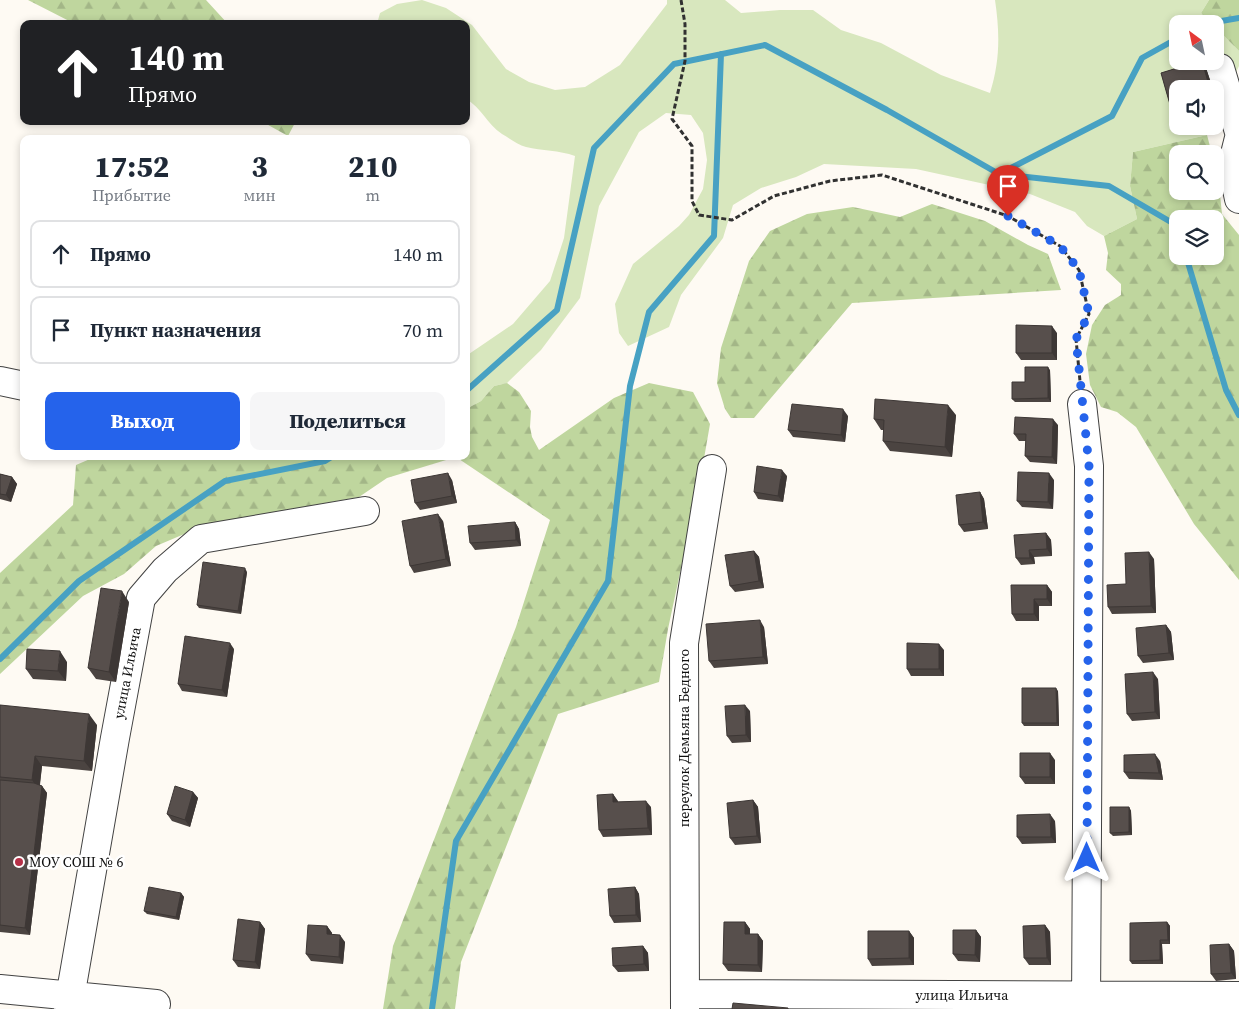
<!DOCTYPE html>
<html lang="ru">
<head>
<meta charset="utf-8">
<style>
  :root { --surface:#fff; --page:#f6f6f7; --text:#1f2937; --muted:#747a83; --line:#e0e1e3; --accent:#2563eb }
  body { margin:0; font-family:"Source Serif 4",serif; background:var(--page); color:var(--text); height:100vh; display:flex; flex-direction:column; font-size:19px; white-space:nowrap }
  * { box-sizing:border-box; margin:0 }
  p { font-size:16px; color:var(--muted) }
  .icon { flex:none; width:28px; height:28px; fill:none; stroke:currentColor; stroke-width:2; stroke-linecap:round; stroke-linejoin:round }
  .map { position:relative; flex:1; overflow:hidden }
  .side { position:absolute; left:20px; top:135px; width:450px; height:325px; display:flex; flex-direction:column; background:var(--surface); border-radius:10px; box-shadow:0 2px 8px #0003 }
  .side>* { flex:none }
  .guide { position:absolute; left:20px; top:20px; width:450px; height:105px; border-radius:10px; box-shadow:0 2px 8px #0003; background:#202124; color:#fff; overflow:hidden }
  .needle { width:32px; rotate:327deg }
  .fabs { position:absolute; left:1169px; top:15px; display:grid; gap:10px }
  .fabs a { display:grid; place-items:center; width:55px; height:55px; border-radius:10px; background:var(--surface); box-shadow:0 2px 8px #0003; font-size:25px }
  .pin { position:absolute; display:grid; place-items:center; width:42px; height:42px; color:#fff; margin:-51px -21px; border-radius:50% 50% 50% 0; rotate:-45deg; box-shadow:0 0 5px #0007 }
  .pin .icon { rotate:45deg }
  .me { position:absolute; width:55px; margin:-28px; rotate:0deg; stroke-linejoin:round; filter:drop-shadow(0 0 4px #0008) }
  .turn { display:flex; align-items:center; gap:18px; height:105px; padding:0 25px; font-size:22px }
  .turn .icon { width:65px; height:65px; stroke-width:2.5 }
  .turn b { display:block; font-size:35px; line-height:42px }
  .eta { display:flex; justify-content:space-evenly; align-items:center; height:85px; text-align:center }
  .eta b { font-size:30px; font-weight:800; line-height:35px }
  .cta { display:flex; gap:10px; margin-top:auto; padding:10px 25px }
  .cta a { flex:1; height:58px; border-radius:10px; background:var(--accent); color:#fff; font-size:20px; font-weight:800; line-height:58px; text-align:center }
  .cta a+a { background:var(--page); color:var(--text) }
  ul { padding:0; list-style:none }
  li { display:flex; align-items:center; gap:15px; height:68px; margin:0 10px 8px; padding:0 15px; border:2px solid var(--line); border-radius:10px }
  li div { flex:1 }
  li b { display:block; font-size:19px }
  li em { font-style:normal }
  .map>svg:first-child { display:block }
  .grass { fill:#d8e7be }
  .forest { fill:url(#forest-firs); fill-rule:evenodd }
  .lines { fill:none; stroke-linecap:round; stroke-linejoin:round }
  .stream { stroke:#47a1c3; stroke-width:6 }
  .minor-casing { stroke:#424242; stroke-width:30 }
  .path { stroke:#313131; stroke-width:3; stroke-dasharray:5 2.5; stroke-linecap:butt }
  .minor { stroke:#fff; stroke-width:28 }
  .wall { fill:#4b4441 }
  .shaded-wall { fill:#3d3735 }
  .building { fill:#574f4c; stroke:#3d3735 }
  .route { stroke:#2563eb; stroke-width:9; stroke-dasharray:0 16.2 }
  .poi-dot { fill:#b63148; stroke:#fff; stroke-width:2 }
  .labels { text-anchor:middle; dominant-baseline:central; stroke-width:5; stroke-linejoin:round; paint-order:stroke }
  .street-label { font-size:14px; fill:#0f0f0f; stroke:#fff }
  .poi-label { font-size:14px; fill:#0f0f0f; stroke:#fff; text-anchor:start }
</style>
</head>
<body>
<div class="map">
<svg width="1239" height="1009" viewBox="0 0 1239 1009">
  <defs>
    <pattern id="forest-firs" width="22" height="20" patternUnits="userSpaceOnUse" patternTransform="scale(1.25)"><rect width="22" height="20" fill="#bfd69e"/><path d="M5 1l3.5 6h-7zM16 11l3.5 6h-7z" fill="#a3b687"/></pattern>
  </defs>
  <rect width="100%" height="100%" fill="#fefaf3"/>
  <path class="grass" d="M 422,0 L 446,8 L 472,25 L 506,69 L 529,82 L 555,90 L 585,87 L 620,65 L 667,4 L 667,0 L 725,0 L 741,13 L 780,10 L 813,10 L 841,30 L 881,43 L 941,75 L 990,93 C 1000,61 1000,34 995,0 L 1209,0 L 1201,13 L 1212,24 L 1178,24 L 1178,61 L 1215,61 L 1215,27 L 1239,51 L 1239,66 L 1215,117 L 1215,89 L 1178,89 L 1178,126 L 1211,126 L 1207,135 L 1133,152 L 1130,186 L 1137,219 L 1104,236 L 1087,226 L 1075,212 L 1030,194 L 916,169 L 824,164 L 796,177 L 761,188 L 733,205 L 723,238 L 681,295 L 669,327 L 628,346 L 619,333 L 615,304 L 633,264 L 679,226 L 689,215 L 703,189 L 707,160 L 703,133 L 691,115 L 666,113 L 639,132 L 599,206 L 580,298 L 541,350 L 507,383 L 494,386 L 481,401 L 466,409 L 466,356 L 513,324 L 550,281 L 564,238 L 575,156 C 559,150 542,151 526,147 C 518,145 509,138 502,134 C 487,124 481,107 466,99 L 466,24 L 377,24 L 380,13 L 397,4 Z"/>
  <path class="forest" d="M 28,0 L 206,0 L 228,24 L 75,24 Z
    M 1209,0 L 1239,0 L 1239,51 L 1215,27 L 1215,24 L 1212,24 L 1201,13 Z
    M 261,121 L 296,121 L 288,136 Z
    M 1207,135 L 1212,154 L 1178,154 L 1178,191 L 1215,191 L 1215,165 L 1218,175 L 1222,214 L 1239,235 L 1239,580 L 1194,524 L 1136,427 L 1117,412 L 1101,407 L 1090,385 L 1086,354 L 1092,325 L 1105,305 L 1121,295 L 1121,284 L 1106,270 L 1108,253 L 1104,236 L 1137,219 L 1130,186 L 1133,152 ZM 1178,219 L 1215,219 L 1215,256 L 1178,256 Z
    M 932,204 L 985,221 L 1028,245 L 1048,254 L 1061,290 L 852,303 L 754,418 L 731,418 L 725,409 L 717,383 L 721,348 L 749,261 L 770,231 L 807,214 L 853,207 L 900,217 Z
    M 507,383 L 519,392 L 531,411 L 530,427 L 532,437 L 539,450 L 614,398 L 649,383 L 693,392 L 710,424 L 702,470 L 668,629 L 659,682 L 558,714 L 461,962 L 455,1009 L 383,1009 L 393,946 L 516,627 L 550,520 L 456,457 L 387,478 L 359,497 L 208,524 L 156,546 L 124,574 L 83,596 L 0,674 L 0,573 L 73,505 L 76,465 L 97,456 L 466,456 L 466,409 L 481,401 L 494,386 Z"/>
  <g class="lines">
    <path class="stream" d="M 1204,24 L 1239,18
      M 1000,174 L 1109,186 L 1176,225 L 1178,229
      M 1186,256 L 1226,390 L 1239,415
      M 466,391 L 557,310 L 594,148 L 674,64 L 765,45 L 887,110 L 999,174 L 1112,116 L 1142,58 L 1178,38
      M 0,659 L 79,581 L 225,481 L 325,461 L 333,456
      M 432,1009 L 456,841 L 608,581 L 630,386 L 649,312 L 714,236 L 721,54"/>
    <defs>
      <path id="minor" d="M 1220,68 L 1239,132
        M 1239,138 L 1232,166 L 1239,199
        M 0,381 L 24,386
        M 1082,404 L 1089,466 L 1086,1009
        M 0,989 L 156,1004
        M 685,994 L 1239,996
        M 68,1009 L 115,738 L 141,598 L 165,570 L 201,539 L 365,511
        M 685,1009 L 684,643 L 712,469"/>
    </defs>
    <use href="#minor" class="minor-casing"/>
    <path class="path" d="M 681,0 L 685,24 L 685,61 L 672,119 L 692,146 L 692,201 L 699,215 L 732,220 L 774,196 L 830,181 L 882,175 L 1008,216 L 1060,246 L 1079,270 L 1089,314 L 1076,339 L 1080,381"/>
    <use href="#minor" class="minor"/>
  </g>
  <path class="wall" d="M 1200,61 L 1202,61 L 1206,68 L 1213,89 L 1178,89 L 1178,115 L 1176,115 L 1171,108 L 1161,73 Z
    M 1057,333 L 1057,360 L 1021,360 L 1016,353 Z
    M 1050,370 L 1051,402 L 1015,402 L 1012,399 L 1025,382 Z
    M 956,415 L 952,457 L 890,451 L 883,441 L 883,430 L 881,430 L 874,419 Z
    M 848,416 L 845,442 L 793,437 L 788,430 Z
    M 1058,425 L 1057,464 L 1030,462 L 1025,456 L 1026,441 L 1019,441 L 1014,434 Z
    M 0,474 L 12,477 L 17,484 L 11,502 L 0,499 Z
    M 787,476 L 783,502 L 758,499 L 754,492 Z
    M 452,480 L 457,503 L 420,510 L 415,503 Z
    M 1054,480 L 1053,509 L 1022,507 L 1017,501 Z
    M 980,492 L 984,499 L 988,529 L 964,532 L 959,525 Z
    M 443,521 L 451,566 L 414,573 L 410,566 Z
    M 515,522 L 519,529 L 521,546 L 475,550 L 470,543 Z
    M 1046,533 L 1051,540 L 1052,556 L 1034,557 L 1035,564 L 1021,565 L 1016,558 Z
    M 754,551 L 759,557 L 764,588 L 735,592 L 730,586 Z
    M 1154,559 L 1156,613 L 1112,614 L 1108,607 L 1126,584 Z
    M 247,572 L 241,614 L 199,608 L 197,605 Z
    M 1047,585 L 1052,592 L 1052,606 L 1039,606 L 1039,621 L 1016,621 L 1012,614 Z
    M 129,602 L 116,682 L 96,679 L 88,668 Z
    M 1166,625 L 1171,632 L 1174,660 L 1143,663 L 1138,656 Z
    M 764,627 L 768,664 L 714,668 L 709,661 Z
    M 234,649 L 227,697 L 182,691 L 178,684 Z
    M 944,650 L 944,676 L 911,676 L 907,669 Z
    M 67,662 L 66,681 L 33,679 L 26,669 Z
    M 1158,679 L 1160,719 L 1132,721 L 1127,714 Z
    M 1058,691 L 1059,726 L 1024,726 L 1022,723 Z
    M 0,705 L 97,725 L 92,771 L 42,766 L 40,785 L 42,786 L 47,793 L 30,935 L 0,932 Z
    M 750,711 L 751,742 L 732,743 L 727,736 Z
    M 1055,760 L 1055,784 L 1025,784 L 1020,777 Z
    M 1160,761 L 1163,780 L 1129,779 L 1124,772 Z
    M 193,792 L 198,798 L 190,827 L 172,821 L 167,814 Z
    M 613,794 L 618,802 L 651,807 L 652,835 L 603,837 L 599,830 Z
    M 753,800 L 758,807 L 761,843 L 735,845 L 730,838 Z
    M 1129,807 L 1131,811 L 1132,835 L 1113,836 L 1110,833 Z
    M 1055,821 L 1056,843 L 1022,844 L 1017,837 Z
    M 635,887 L 639,894 L 641,922 L 614,923 L 610,916 Z
    M 181,893 L 184,897 L 179,920 L 147,914 L 144,911 Z
    M 260,922 L 265,929 L 260,969 L 238,967 L 233,960 Z
    M 745,922 L 750,929 L 750,934 L 758,934 L 763,941 L 762,972 L 728,971 L 723,964 Z
    M 1167,922 L 1170,926 L 1170,944 L 1162,944 L 1163,964 L 1132,964 L 1130,961 Z
    M 1045,925 L 1050,932 L 1051,965 L 1029,965 L 1024,958 Z
    M 327,926 L 332,933 L 332,935 L 345,942 L 343,964 L 311,961 L 306,954 Z
    M 976,930 L 981,937 L 980,962 L 958,961 L 953,954 Z
    M 909,931 L 914,938 L 914,965 L 872,966 L 868,959 Z
    M 1229,944 L 1234,951 L 1236,979 L 1216,981 L 1211,974 Z
    M 643,946 L 648,953 L 649,971 L 618,972 L 613,966 Z"/>
  <path class="shaded-wall" d="M 1202,61 L 1206,68 L 1213,89 L 1210,89 Z
    M 1052,326 L 1057,333 L 1057,360 L 1052,353 Z
    M 1048,367 L 1050,370 L 1051,402 L 1048,398 Z
    M 948,405 L 956,415 L 952,457 L 945,447 Z
    M 843,409 L 848,416 L 845,442 L 841,435 Z
    M 1053,419 L 1058,425 L 1057,464 L 1052,457 Z
    M 782,470 L 787,476 L 783,502 L 778,496 Z
    M 448,473 L 452,480 L 457,503 L 452,496 Z
    M 1049,473 L 1054,480 L 1053,509 L 1048,502 Z
    M 12,477 L 17,484 L 11,502 L 6,495 Z
    M 980,492 L 984,499 L 988,529 L 983,522 Z
    M 438,514 L 443,521 L 451,566 L 446,559 Z
    M 515,522 L 519,529 L 521,546 L 516,540 Z
    M 1046,533 L 1051,540 L 1052,556 L 1047,549 Z
    M 1029,550 L 1034,557 L 1035,564 L 1030,558 Z
    M 754,551 L 759,557 L 764,588 L 759,581 Z
    M 1149,552 L 1154,559 L 1156,613 L 1151,606 Z
    M 245,568 L 247,572 L 241,614 L 238,611 Z
    M 1047,585 L 1052,592 L 1052,606 L 1047,599 Z
    M 122,591 L 129,602 L 116,682 L 109,672 Z
    M 1034,599 L 1039,606 L 1039,621 L 1034,614 Z
    M 760,620 L 764,627 L 768,664 L 763,657 Z
    M 1166,625 L 1171,632 L 1174,660 L 1169,653 Z
    M 230,643 L 234,649 L 227,697 L 222,690 Z
    M 939,644 L 944,650 L 944,676 L 939,669 Z
    M 60,651 L 67,662 L 66,681 L 58,671 Z
    M 1153,672 L 1158,679 L 1160,719 L 1155,712 Z
    M 1056,688 L 1058,691 L 1059,726 L 1057,723 Z
    M 745,705 L 750,711 L 751,742 L 746,735 Z
    M 89,714 L 97,725 L 92,771 L 84,761 Z
    M 1050,753 L 1055,760 L 1055,784 L 1050,777 Z
    M 1155,754 L 1160,761 L 1163,780 L 1159,773 Z
    M 35,756 L 42,766 L 39,790 L 32,780 Z
    M 42,786 L 47,793 L 30,935 L 25,928 Z
    M 193,792 L 198,798 L 190,827 L 185,820 Z
    M 613,794 L 618,801 L 618,809 L 613,802 Z
    M 753,800 L 758,807 L 761,843 L 757,836 Z
    M 646,801 L 651,807 L 652,835 L 648,828 Z
    M 1129,807 L 1131,811 L 1132,835 L 1129,832 Z
    M 1050,814 L 1055,821 L 1056,843 L 1051,837 Z
    M 635,887 L 639,894 L 641,922 L 636,915 Z
    M 181,893 L 184,897 L 179,920 L 176,917 Z
    M 260,922 L 265,929 L 260,969 L 255,962 Z
    M 745,922 L 750,929 L 750,941 L 745,934 Z
    M 1167,922 L 1170,926 L 1170,944 L 1168,940 Z
    M 1045,925 L 1050,932 L 1051,965 L 1047,958 Z
    M 327,926 L 332,933 L 332,941 L 327,934 Z
    M 976,930 L 981,937 L 980,962 L 975,955 Z
    M 909,931 L 914,938 L 914,965 L 909,958 Z
    M 758,934 L 763,941 L 762,972 L 758,965 Z
    M 340,935 L 345,942 L 343,964 L 339,957 Z
    M 1160,940 L 1162,944 L 1163,964 L 1160,960 Z
    M 1229,944 L 1234,951 L 1236,979 L 1231,973 Z
    M 643,946 L 648,953 L 649,971 L 644,964 Z"/>
  <path class="building" d="M 1200,61 L 1202,61 L 1210,89 L 1178,89 L 1178,106 L 1171,108 L 1161,73 Z
    M 1016,325 L 1052,326 L 1052,353 L 1016,353 Z
    M 1025,367 L 1048,367 L 1048,398 L 1012,399 L 1012,382 L 1025,382 Z
    M 875,399 L 948,405 L 945,447 L 883,441 L 884,420 L 874,419 Z
    M 792,404 L 843,409 L 841,435 L 788,430 Z
    M 1015,417 L 1053,419 L 1052,457 L 1025,456 L 1026,434 L 1014,434 Z
    M 757,466 L 782,470 L 778,496 L 754,492 Z
    M 1018,472 L 1049,473 L 1048,502 L 1017,501 Z
    M 448,473 L 452,496 L 415,503 L 411,480 Z
    M 0,474 L 12,477 L 6,495 L 0,494 Z
    M 980,492 L 983,522 L 959,525 L 956,495 Z
    M 438,514 L 446,559 L 410,566 L 402,521 Z
    M 515,522 L 516,540 L 470,543 L 468,526 Z
    M 1046,533 L 1047,549 L 1029,550 L 1030,558 L 1016,558 L 1014,535 Z
    M 754,551 L 759,581 L 730,586 L 725,555 Z
    M 1149,552 L 1151,606 L 1108,607 L 1107,585 L 1126,584 L 1125,553 Z
    M 203,562 L 245,568 L 238,611 L 197,605 Z
    M 1011,585 L 1047,585 L 1047,599 L 1034,599 L 1034,614 L 1012,614 Z
    M 101,588 L 122,591 L 109,672 L 88,668 Z
    M 760,620 L 763,657 L 709,661 L 706,624 Z
    M 1166,625 L 1169,653 L 1138,656 L 1136,628 Z
    M 185,636 L 230,643 L 222,690 L 178,684 Z
    M 907,643 L 939,644 L 939,669 L 907,669 Z
    M 27,649 L 60,651 L 58,671 L 26,669 Z
    M 1153,672 L 1155,712 L 1127,714 L 1125,674 Z
    M 1022,688 L 1056,688 L 1057,723 L 1022,723 Z
    M 0,705 L 89,714 L 84,761 L 35,756 L 32,780 L 0,777 Z
    M 745,705 L 746,735 L 727,736 L 725,706 Z
    M 1020,753 L 1050,753 L 1050,777 L 1020,777 Z
    M 1155,754 L 1159,773 L 1124,772 L 1124,755 Z
    M 0,780 L 34,783 L 42,786 L 25,928 L 0,925 Z
    M 175,786 L 193,792 L 185,820 L 167,814 Z
    M 613,794 L 613,802 L 646,801 L 648,828 L 599,830 L 597,795 Z
    M 753,800 L 757,836 L 730,838 L 727,803 Z
    M 1110,807 L 1129,807 L 1129,832 L 1110,833 Z
    M 1050,814 L 1051,837 L 1017,837 L 1017,815 Z
    M 149,887 L 181,893 L 176,917 L 144,911 Z
    M 635,887 L 636,915 L 610,916 L 608,889 Z
    M 238,919 L 260,922 L 255,962 L 233,960 Z
    M 724,922 L 745,922 L 745,934 L 758,934 L 758,965 L 723,964 Z
    M 1167,922 L 1168,940 L 1160,940 L 1160,960 L 1130,961 L 1130,923 Z
    M 308,925 L 327,926 L 327,934 L 340,935 L 339,957 L 306,954 Z
    M 1045,925 L 1047,958 L 1024,958 L 1023,926 Z
    M 953,930 L 976,930 L 975,955 L 953,954 Z
    M 868,931 L 909,931 L 909,958 L 868,959 Z
    M 1229,944 L 1231,973 L 1211,974 L 1210,945 Z
    M 643,946 L 644,964 L 613,966 L 612,948 Z
    M 733,1003 L 788,1008 L 788,1009 L 732,1009 Z"/>
  <g class="lines">
    <path class="route" d="M 1008,216 L 1060,246 L 1079,270 L 1089,314 L 1076,339 L 1089,466 L 1087,858"/>
  </g>
  <circle class="poi-dot" cx="19" cy="862" r="5"/>
  <g class="labels">
    <g class="street-label">
      <text transform="translate(127 673) rotate(-79)">улица Ильича</text>
      <text transform="translate(684 738) rotate(-90)">переулок Демьяна Бедного</text>
      <text x="962" y="995">улица Ильича</text>
    </g>
    <g class="poi-label">
      <text x="29" y="862">МОУ СОШ № 6</text>
    </g>
  </g>
</svg>
<div class="fabs">
<a><svg class="needle" viewBox="-14 -14 28 28"><path d="M0-13l5 13h-10z" fill="#e53935"/><path d="M0 13l5-13h-10z" fill="#747a83"/></svg></a>
<a><svg class="icon" aria-label="sound" viewBox="0 0 24 24"><path d="M4 9h4l5-4v14l-5-4H4zM17 9q2 3 0 6"/></svg></a>
<a><svg class="icon" aria-label="search" viewBox="0 0 24 24"><circle cx="10" cy="10" r="6"/><path d="M15 15l6 6"/></svg></a>
<a><svg class="icon" aria-label="layers" viewBox="0 0 24 24"><path d="M12 4l9 5-9 5-9-5zM3 14l9 5 9-5"/></svg></a>
</div>
<div class="pin" style="left:1008px;top:216px;background:#d93025"><svg class="icon" aria-label="arrive" viewBox="0 0 24 24"><path d="M6 21V4h12l-3 4 3 4H6"/></svg></div>
<svg class="me" style="left:1087px;top:858px" viewBox="-20 -20 40 40"><path d="M0-17L14 15 0 8-14 15z" fill="#2563eb" stroke="#fff" stroke-width="4"/></svg>
<div class="guide">
<div class="turn"><svg class="icon" aria-label="ahead" viewBox="0 0 24 24"><path d="M12 20V5M6 11l6-6 6 6"/></svg><div><b>140 m</b>Прямо</div></div>
</div>
<section class="side">
<div class="eta">
<div><b>17:52</b><p>Прибытие</p></div>
<div><b>3</b><p>мин</p></div>
<div><b>210</b><p>m</p></div>
</div>
<ul>
<li><svg class="icon" aria-label="ahead" viewBox="0 0 24 24"><path d="M12 20V5M6 11l6-6 6 6"/></svg><div><b>Прямо</b></div><em>140 m</em></li>
<li><svg class="icon" aria-label="arrive" viewBox="0 0 24 24"><path d="M6 21V4h12l-3 4 3 4H6"/></svg><div><b>Пункт назначения</b></div><em>70 m</em></li>
</ul>
<div class="cta"><a>Выход</a><a>Поделиться</a></div>
</section>
</div>
</body>
</html>
